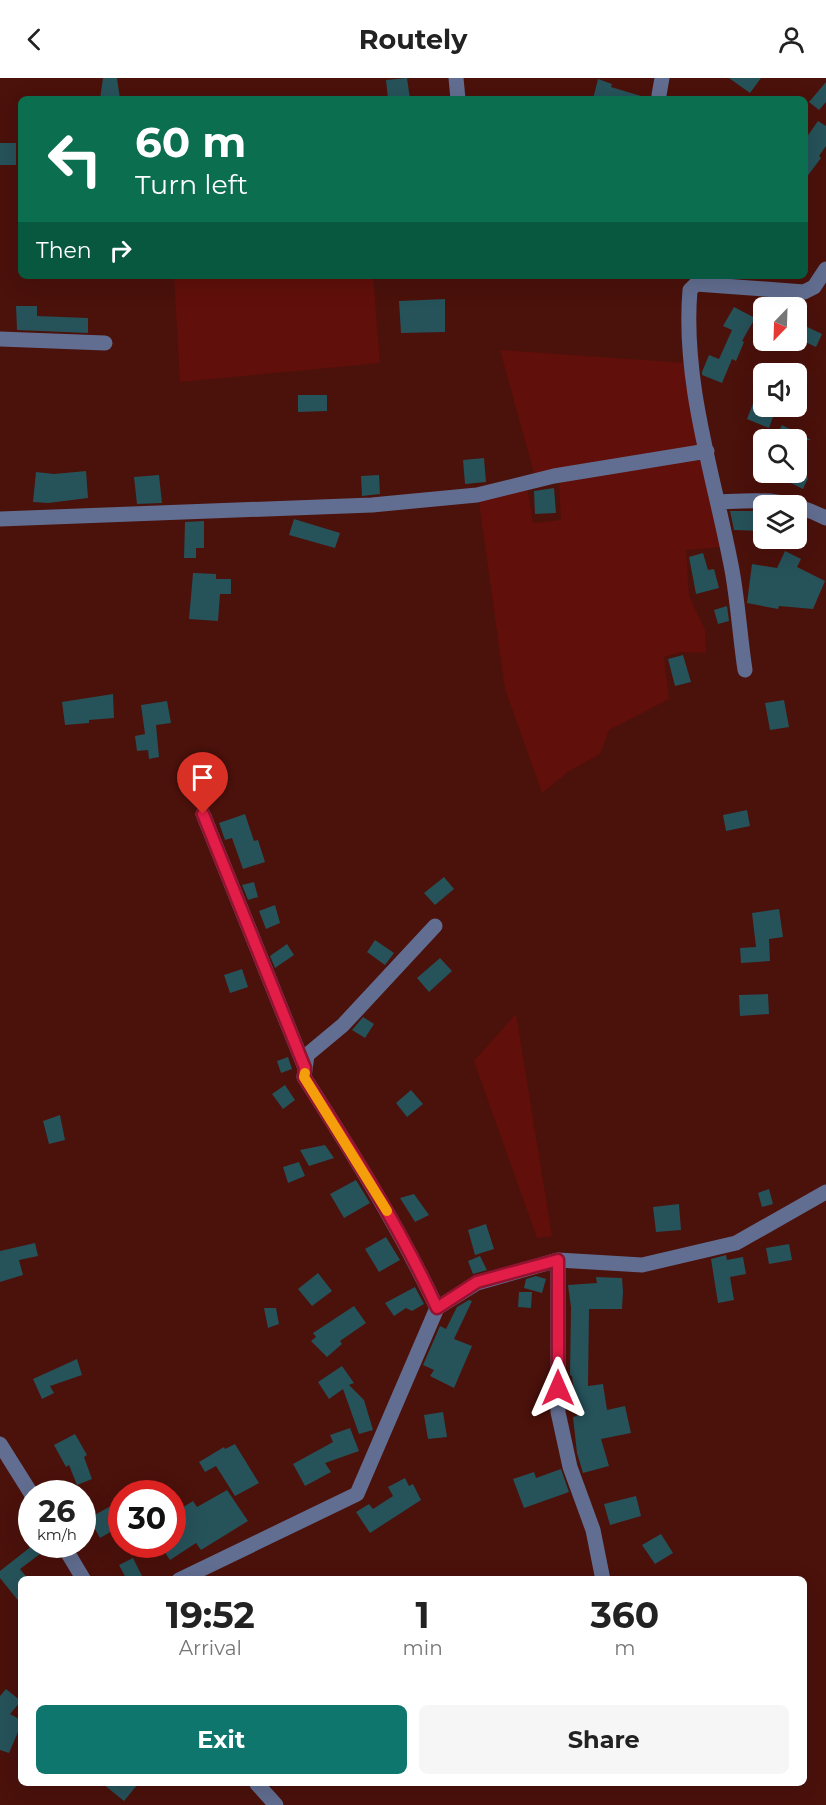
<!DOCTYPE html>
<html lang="en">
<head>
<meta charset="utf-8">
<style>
  :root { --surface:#fff; --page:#f6f6f6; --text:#222; --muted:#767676; --accent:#0f766e }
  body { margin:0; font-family:Montserrat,sans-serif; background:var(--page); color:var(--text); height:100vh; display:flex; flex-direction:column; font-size:22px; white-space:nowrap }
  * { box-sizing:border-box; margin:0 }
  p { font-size:20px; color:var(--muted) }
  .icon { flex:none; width:33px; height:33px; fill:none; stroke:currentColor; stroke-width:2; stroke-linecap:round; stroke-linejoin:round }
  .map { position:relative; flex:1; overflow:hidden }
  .drawer { position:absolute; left:18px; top:1498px; width:789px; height:210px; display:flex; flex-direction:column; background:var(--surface); border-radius:9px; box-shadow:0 6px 24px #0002 }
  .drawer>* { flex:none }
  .hud { position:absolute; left:18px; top:18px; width:790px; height:183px; border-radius:9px; box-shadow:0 6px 24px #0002; background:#0b6e4f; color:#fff; overflow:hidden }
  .needle { width:39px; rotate:203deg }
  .buttons { position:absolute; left:753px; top:219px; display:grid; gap:12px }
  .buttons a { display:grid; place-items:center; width:54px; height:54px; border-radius:9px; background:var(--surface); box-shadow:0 6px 24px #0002; font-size:30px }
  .speed { position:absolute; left:18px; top:1402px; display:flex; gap:12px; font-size:30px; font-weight:700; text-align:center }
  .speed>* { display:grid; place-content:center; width:78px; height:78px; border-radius:50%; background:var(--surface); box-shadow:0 6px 24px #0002; line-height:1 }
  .speed small { font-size:15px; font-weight:400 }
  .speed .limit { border:9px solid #d22; background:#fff; color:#111 }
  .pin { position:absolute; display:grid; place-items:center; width:51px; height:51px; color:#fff; margin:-62px -26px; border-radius:50% 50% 50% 0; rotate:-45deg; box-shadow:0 0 6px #0007 }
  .pin .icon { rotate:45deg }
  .me { position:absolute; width:66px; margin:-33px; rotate:0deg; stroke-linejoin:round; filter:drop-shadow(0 0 4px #0008) }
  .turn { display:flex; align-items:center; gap:21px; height:126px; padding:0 18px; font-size:27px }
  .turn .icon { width:78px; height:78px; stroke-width:2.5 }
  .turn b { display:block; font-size:42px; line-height:51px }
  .then { display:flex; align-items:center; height:57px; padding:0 18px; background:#0003; gap:12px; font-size:22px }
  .eta { display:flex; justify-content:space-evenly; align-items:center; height:102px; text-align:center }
  .eta b { font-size:36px; font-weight:700; line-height:42px }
  .cta { display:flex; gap:12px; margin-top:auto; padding:12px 18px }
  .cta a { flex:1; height:69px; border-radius:9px; background:var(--accent); color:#fff; font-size:24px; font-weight:700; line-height:69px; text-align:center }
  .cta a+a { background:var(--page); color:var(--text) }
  header { display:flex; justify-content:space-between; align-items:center; height:78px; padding:0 18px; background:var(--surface); font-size:27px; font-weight:700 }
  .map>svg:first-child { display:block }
  .green { fill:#610f0a }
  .building { fill:#26525a }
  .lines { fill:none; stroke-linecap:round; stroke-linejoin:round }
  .minor { stroke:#626e91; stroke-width:15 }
  .route-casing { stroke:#92132f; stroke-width:15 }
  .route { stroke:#e11d48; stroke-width:10 }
  .slow { stroke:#f59e0b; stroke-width:10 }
</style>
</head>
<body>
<header><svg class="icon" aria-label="back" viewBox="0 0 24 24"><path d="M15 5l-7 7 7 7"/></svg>Routely<svg class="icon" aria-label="person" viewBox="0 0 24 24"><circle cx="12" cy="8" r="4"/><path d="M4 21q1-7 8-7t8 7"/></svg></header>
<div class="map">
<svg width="826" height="1727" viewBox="0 0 826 1727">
  <rect width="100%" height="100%" fill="#4b110b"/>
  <path class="green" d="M 174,198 L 373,198 L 380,285 L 180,304 Z
    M 500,272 L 686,285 L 704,370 L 535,399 Z
    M 705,375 L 723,469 L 686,472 L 689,518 L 705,552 L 706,575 L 681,574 L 664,579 L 669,621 L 609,652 L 600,676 L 569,693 L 542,715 L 505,611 L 479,424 L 527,408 L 533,445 L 561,442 L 559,402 Z
    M 516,936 L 552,1158 L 537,1160 L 474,983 Z"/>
  <path class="building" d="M 103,0 L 117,0 L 120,21 L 100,21 Z
    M 407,0 L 410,21 L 388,21 L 386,2 Z
    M 729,0 L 761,0 L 750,15 Z
    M 598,1 L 612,6 L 611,9 L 641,18 L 641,21 L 593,21 Z
    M 826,4 L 826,24 L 819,32 L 809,24 Z
    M 818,43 L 826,48 L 826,68 L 819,78 L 821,80 L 806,100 L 806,60 Z
    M 0,65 L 16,65 L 16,87 L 0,87 Z
    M 445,221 L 445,254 L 401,255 L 399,223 Z
    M 16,228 L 37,228 L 37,238 L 88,240 L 88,255 L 17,252 Z
    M 734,229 L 755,240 L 742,263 L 744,264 L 736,283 L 732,281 L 722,305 L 702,297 L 702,294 L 709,277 L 719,281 L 732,252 L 723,248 Z
    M 803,247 L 822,256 L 816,269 L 797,260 Z
    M 763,300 L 764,328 L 777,328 L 769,350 L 747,341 Z
    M 298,317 L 327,317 L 327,333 L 298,334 Z
    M 782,347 L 811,362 L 774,362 Z
    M 484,380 L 486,404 L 465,406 L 463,382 Z
    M 86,393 L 88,420 L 48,425 L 33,424 L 36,394 L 54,396 Z
    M 768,394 L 795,394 L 808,400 L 803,411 Z
    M 159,397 L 162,425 L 137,426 L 134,399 Z
    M 379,397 L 380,416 L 362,418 L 361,398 Z
    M 554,410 L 556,435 L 535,436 L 534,413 Z
    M 730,433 L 764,433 L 764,453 L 734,452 Z
    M 294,441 L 340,455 L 335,470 L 289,457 Z
    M 204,443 L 204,470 L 196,470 L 196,480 L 184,480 L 185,444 Z
    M 785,473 L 801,481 L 797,489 L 825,503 L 813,531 L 779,528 L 778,531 L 747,525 L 752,486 L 777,490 Z
    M 703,475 L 708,492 L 714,491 L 719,510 L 696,516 L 689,479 Z
    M 193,495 L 216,496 L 216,501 L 231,501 L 231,516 L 220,516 L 218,543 L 189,541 Z
    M 727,528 L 729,543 L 718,546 L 714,532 Z
    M 683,577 L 691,604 L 675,608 L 668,581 Z
    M 113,616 L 114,640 L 89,642 L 89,645 L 65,647 L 62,624 Z
    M 784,622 L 789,649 L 770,652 L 765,625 Z
    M 167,623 L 171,645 L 156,647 L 159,679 L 149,681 L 148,672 L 137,673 L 135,658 L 145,656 L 141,627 Z
    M 747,732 L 750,748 L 726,753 L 723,737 Z
    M 245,736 L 254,763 L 258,762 L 265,784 L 243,791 L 232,760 L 225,762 L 219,745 Z
    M 444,799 L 454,811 L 435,827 L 424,815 Z
    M 254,804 L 258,819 L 248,822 L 242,807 Z
    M 275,827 L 280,845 L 266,851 L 259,833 Z
    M 779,831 L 783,859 L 769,861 L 770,883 L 741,885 L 740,870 L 756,869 L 752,835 Z
    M 375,862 L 394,875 L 385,887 L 367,874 Z
    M 287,866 L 294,877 L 275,890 L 270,878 Z
    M 440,880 L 452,893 L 429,914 L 417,900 Z
    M 242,891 L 248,909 L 230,915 L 224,897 Z
    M 768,916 L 769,936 L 740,938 L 739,917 Z
    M 363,939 L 374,946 L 365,960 L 352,952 Z
    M 288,979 L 292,991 L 281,995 L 277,983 Z
    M 285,1007 L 295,1022 L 283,1031 L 272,1016 Z
    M 411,1012 L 423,1026 L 407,1039 L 396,1025 Z
    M 60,1037 L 65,1062 L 49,1066 L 43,1043 Z
    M 325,1067 L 334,1080 L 309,1088 L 300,1072 Z
    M 299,1084 L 305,1098 L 288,1105 L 283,1089 Z
    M 356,1102 L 370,1125 L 344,1140 L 330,1116 Z
    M 769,1111 L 773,1126 L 762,1129 L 758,1115 Z
    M 414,1116 L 429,1137 L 415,1144 L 400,1120 Z
    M 679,1126 L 681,1152 L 656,1154 L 653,1129 Z
    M 486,1146 L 494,1171 L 475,1177 L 468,1152 Z
    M 386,1159 L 400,1182 L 379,1194 L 365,1171 Z
    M 35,1165 L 38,1178 L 19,1182 L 23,1197 L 0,1204 L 0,1173 Z
    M 789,1166 L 792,1182 L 769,1186 L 766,1170 Z
    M 726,1177 L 727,1182 L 743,1179 L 746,1196 L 730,1199 L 734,1222 L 718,1225 L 711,1181 Z
    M 480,1178 L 487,1192 L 473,1196 L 468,1183 Z
    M 318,1195 L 332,1213 L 312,1228 L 298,1211 Z
    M 536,1198 L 546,1201 L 542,1215 L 524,1210 L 526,1201 Z
    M 596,1199 L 622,1200 L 623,1214 L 622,1231 L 589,1231 L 588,1308 L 603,1306 L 607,1332 L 625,1328 L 631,1355 L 601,1361 L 609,1388 L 583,1395 L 577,1375 L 573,1339 L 577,1338 L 572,1298 L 570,1297 L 571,1229 L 568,1207 L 597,1205 Z
    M 415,1209 L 424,1226 L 412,1233 L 406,1230 L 394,1238 L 385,1225 Z
    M 519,1214 L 532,1214 L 531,1230 L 518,1229 Z
    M 469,1222 L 472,1223 L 454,1261 L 472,1268 L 454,1310 L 430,1298 L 434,1292 L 423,1287 L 440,1248 L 446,1251 L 457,1229 Z
    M 354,1228 L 366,1245 L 340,1263 L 342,1266 L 327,1279 L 311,1263 L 316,1259 L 313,1255 Z
    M 264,1230 L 276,1230 L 279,1246 L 268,1250 Z
    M 77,1281 L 82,1297 L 50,1308 L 54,1315 L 42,1321 L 33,1301 Z
    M 342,1288 L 354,1305 L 349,1307 L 364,1322 L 373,1352 L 359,1356 L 343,1311 L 329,1321 L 318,1304 Z
    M 443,1334 L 447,1359 L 428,1361 L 424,1337 Z
    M 350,1350 L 359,1373 L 325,1385 L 331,1394 L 305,1408 L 293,1386 L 333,1364 L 330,1357 Z
    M 75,1356 L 87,1377 L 84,1379 L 92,1401 L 77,1407 L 69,1387 L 66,1389 L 54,1367 Z
    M 235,1366 L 259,1405 L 235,1418 L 216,1388 L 205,1394 L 199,1384 L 224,1369 L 225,1371 Z
    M 561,1391 L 569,1414 L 524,1430 L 513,1401 L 534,1394 L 536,1400 Z
    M 405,1400 L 409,1408 L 413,1406 L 421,1422 L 370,1455 L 356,1434 L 369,1426 L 373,1431 L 393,1418 L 388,1409 Z
    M 227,1412 L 248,1443 L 201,1472 L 196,1465 L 170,1482 L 160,1467 L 172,1467 L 172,1436 L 193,1423 L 197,1429 Z
    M 636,1418 L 641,1438 L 610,1447 L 604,1426 Z
    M 111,1428 L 121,1448 L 100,1460 L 89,1440 Z
    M 661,1456 L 673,1475 L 655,1486 L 642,1467 Z
    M 33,1467 L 52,1467 L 20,1491 L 28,1501 L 21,1502 L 21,1526 L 0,1500 L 0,1493 Z
    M 133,1480 L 144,1502 L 127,1502 L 119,1487 Z
    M 6,1611 L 21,1623 L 10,1636 L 21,1642 L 21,1647 L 9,1675 L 0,1672 L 0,1618 Z
    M 103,1706 L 138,1706 L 124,1723 Z"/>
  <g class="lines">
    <path class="minor" d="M 456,0 L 458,21
      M 659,17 L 662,0
      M 0,261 L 105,265
      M 718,424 C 763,422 784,419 826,440
      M 0,441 L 372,427 L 477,417 L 554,398 L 707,373
      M 745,592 C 740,559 738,525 732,492 C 715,401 682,306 690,212 L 696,206 L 804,214 L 814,209 L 826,191
      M 203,736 L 305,990
      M 435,848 L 343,947 L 307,977 L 304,999 C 352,1074 399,1149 437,1230
      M 558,1182 L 558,1334 L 570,1389 L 593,1452 L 603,1502
      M 0,1366 L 32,1417
      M 63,1467 L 84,1502
      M 179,1502 L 357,1416 L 437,1230 L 477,1205 L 558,1182 L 642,1187 L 736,1165 L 826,1114
      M 257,1706 L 276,1727"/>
  </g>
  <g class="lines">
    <defs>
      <path id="route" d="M 203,736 L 305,990 L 304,999 C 352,1074 400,1149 437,1230 L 477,1204 L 558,1182 L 558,1310"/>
    </defs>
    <use href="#route" class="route-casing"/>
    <use href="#route" class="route"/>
    <path class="slow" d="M 305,995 L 304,999 L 387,1133"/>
  </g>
</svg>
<div class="buttons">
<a><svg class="needle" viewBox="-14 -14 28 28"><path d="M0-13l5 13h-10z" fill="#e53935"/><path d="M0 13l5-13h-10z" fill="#767676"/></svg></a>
<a><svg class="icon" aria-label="sound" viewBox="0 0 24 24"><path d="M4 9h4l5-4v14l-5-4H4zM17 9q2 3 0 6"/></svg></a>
<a><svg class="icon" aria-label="search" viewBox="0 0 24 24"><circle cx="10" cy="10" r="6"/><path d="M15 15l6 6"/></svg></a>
<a><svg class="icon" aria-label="layers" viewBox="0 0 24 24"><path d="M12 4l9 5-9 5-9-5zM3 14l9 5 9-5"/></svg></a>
</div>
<div class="speed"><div>26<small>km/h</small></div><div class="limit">30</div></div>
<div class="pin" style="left:203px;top:736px;background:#d93025"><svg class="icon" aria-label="arrive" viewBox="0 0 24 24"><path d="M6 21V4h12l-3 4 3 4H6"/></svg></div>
<svg class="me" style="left:558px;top:1310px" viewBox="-20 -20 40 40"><path d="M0-17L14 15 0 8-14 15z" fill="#e11d48" stroke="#fff" stroke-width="4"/></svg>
<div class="hud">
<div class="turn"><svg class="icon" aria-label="left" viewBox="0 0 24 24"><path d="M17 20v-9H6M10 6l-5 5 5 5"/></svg><div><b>60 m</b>Turn left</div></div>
<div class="then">Then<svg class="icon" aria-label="right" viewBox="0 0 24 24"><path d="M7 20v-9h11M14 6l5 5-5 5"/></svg></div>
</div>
<section class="drawer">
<div class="eta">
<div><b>19:52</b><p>Arrival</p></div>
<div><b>1</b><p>min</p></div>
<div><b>360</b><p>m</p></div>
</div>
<div class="cta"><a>Exit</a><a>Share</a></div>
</section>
</div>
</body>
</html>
